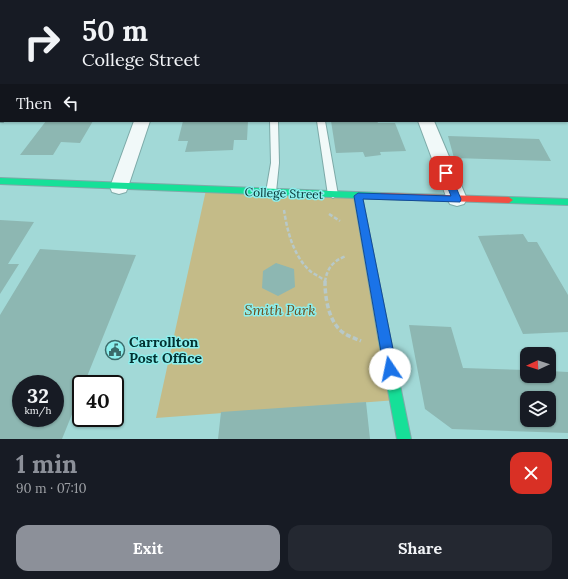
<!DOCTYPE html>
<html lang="en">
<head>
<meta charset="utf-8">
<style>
  :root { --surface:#171b24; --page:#242831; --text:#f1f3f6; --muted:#9ea1a6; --accent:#8c9099 }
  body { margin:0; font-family:Lora,serif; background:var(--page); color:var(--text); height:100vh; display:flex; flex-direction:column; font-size:15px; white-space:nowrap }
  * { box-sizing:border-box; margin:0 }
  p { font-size:13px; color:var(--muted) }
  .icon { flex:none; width:22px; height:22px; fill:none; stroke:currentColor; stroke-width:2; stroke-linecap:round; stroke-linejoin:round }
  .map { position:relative; height:439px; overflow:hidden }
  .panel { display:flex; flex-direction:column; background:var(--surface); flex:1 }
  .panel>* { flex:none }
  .top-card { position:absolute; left:0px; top:0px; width:568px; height:122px; box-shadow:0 1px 3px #0004; background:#171b24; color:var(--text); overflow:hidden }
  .needle { width:26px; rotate:267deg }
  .fabs { position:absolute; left:520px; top:347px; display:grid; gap:8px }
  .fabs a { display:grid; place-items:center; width:36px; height:36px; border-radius:8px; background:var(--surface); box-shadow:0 1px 3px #0004; font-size:20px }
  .speed { position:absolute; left:12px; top:375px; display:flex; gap:8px; font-size:20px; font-weight:700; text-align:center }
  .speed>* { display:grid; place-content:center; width:52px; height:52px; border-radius:50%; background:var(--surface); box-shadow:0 1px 3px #0004; line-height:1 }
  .speed small { font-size:10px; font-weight:400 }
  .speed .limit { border:2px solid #111; border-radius:6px; background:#fff; color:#111 }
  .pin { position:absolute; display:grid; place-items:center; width:34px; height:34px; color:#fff; margin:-17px; border-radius:8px; box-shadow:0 2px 6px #0006 }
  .me { position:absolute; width:44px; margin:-22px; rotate:349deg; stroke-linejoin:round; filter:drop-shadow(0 0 3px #0008) }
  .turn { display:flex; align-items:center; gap:14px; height:84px; padding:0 16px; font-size:18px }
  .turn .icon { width:52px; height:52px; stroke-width:2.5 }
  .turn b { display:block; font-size:28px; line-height:34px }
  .then { display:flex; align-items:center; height:38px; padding:0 16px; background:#0003; gap:8px; font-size:15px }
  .round { display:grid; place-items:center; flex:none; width:42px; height:42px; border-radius:12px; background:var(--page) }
  .headline { display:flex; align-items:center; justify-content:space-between; height:68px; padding:0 16px }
  h1 { font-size:24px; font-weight:700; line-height:30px; color:var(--accent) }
  .primary-button { display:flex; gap:8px; margin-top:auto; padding:8px 16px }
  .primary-button a { flex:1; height:46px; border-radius:12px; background:var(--accent); color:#fff; font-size:16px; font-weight:700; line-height:46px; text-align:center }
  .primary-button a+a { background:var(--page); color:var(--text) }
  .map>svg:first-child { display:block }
  .green { fill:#c4bb88 }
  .building { fill:#8db7b2; fill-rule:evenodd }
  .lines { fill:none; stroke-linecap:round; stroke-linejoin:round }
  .lane-casing { stroke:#7daaa8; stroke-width:2 }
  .street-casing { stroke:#7daaa8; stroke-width:2 }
  .fast-casing { stroke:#7daaa8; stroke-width:2 }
  .slow-casing { stroke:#7daaa8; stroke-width:2 }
  .jam-casing { stroke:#7daaa8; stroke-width:2 }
  .path-far1 { stroke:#b8c9c9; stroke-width:2.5; stroke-dasharray:4 2; stroke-linecap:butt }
  .path { stroke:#b8c9c9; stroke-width:3.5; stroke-dasharray:5 2.5; stroke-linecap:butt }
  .lane { fill:#f1f9f9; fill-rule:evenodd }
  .street { fill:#f1f9f9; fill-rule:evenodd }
  .fast { fill:#16e098; fill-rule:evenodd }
  .slow { fill:#ffcf43; fill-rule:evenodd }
  .jam { fill:#f24e42; fill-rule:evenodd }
  .route { fill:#1a73e8; stroke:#114b97 }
  .labels { text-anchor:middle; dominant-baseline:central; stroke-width:3; stroke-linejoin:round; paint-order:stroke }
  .street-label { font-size:12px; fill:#023030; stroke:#8cefed }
  .near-park-label { font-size:14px; font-style:italic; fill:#6f4e1c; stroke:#8cefed }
  .near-poi-label { font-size:14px; font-weight:bold; fill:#023030; stroke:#8cefed; text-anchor:start }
</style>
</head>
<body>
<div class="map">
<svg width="568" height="439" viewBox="0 0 568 439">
  <rect width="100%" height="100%" fill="#a2d9d7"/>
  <path class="green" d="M 206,190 L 358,196 L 397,400 L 156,418 Z"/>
  <path class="building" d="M 46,121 L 93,121 L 80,143 L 61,142 L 53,155 L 20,155 Z
    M 183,121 L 248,121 L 247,140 L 234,140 L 233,150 L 185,152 L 188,141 L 178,141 Z
    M 331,121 L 377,121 L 378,123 L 395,123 L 406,151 L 380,152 L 381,155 L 365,157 L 363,152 L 336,153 Z
    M 448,136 L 539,139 L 551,161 L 454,158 Z
    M 0,220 L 34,222 L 8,264 L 19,264 L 0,294 Z
    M 523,234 L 528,242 L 537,242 L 568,295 L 568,332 L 523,334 L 478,236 Z
    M 40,249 L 136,255 L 84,384 L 81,384 L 81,392 L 62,439 L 0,439 L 0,315 ZM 21,384 L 55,384 L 55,418 L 21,418 Z
    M 276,263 L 294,269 L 295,287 L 278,296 L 262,288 L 263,271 Z
    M 409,325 L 451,327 L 463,368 L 527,370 L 527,376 L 549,376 L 549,371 L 568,372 L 568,433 L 452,429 L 425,409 ZM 527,398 L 549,398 L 549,420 L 527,420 Z
    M 366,402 L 370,439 L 218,439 L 221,412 Z"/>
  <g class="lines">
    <defs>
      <path id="lane" d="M 338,0 L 344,0 L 344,1 L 338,1 Z
        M 567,18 L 568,18 L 568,22 L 567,22 Z
        M 0,117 L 1,121 L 3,122 L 0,122 Z
        M 270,121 L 278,121 L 279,163 L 276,192 L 271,195 L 266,192 L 271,163 Z
        M 317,121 L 325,121 L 338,195 L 333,198 L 328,195 Z"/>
      <path id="street" d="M 567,5 L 568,5 L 568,11 L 567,11 Z
        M 134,121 L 150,121 L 128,187 L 126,192 L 119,194 L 112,192 L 110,187 Z
        M 418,121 L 434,121 L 467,199 L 464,204 L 457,206 L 450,204 L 447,199 Z"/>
      <path id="fast" d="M 182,0 L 187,0 L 182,1 Z
        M 567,53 L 568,53 L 568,57 L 567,57 Z
        M 0,178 L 381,193 L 385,196 L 381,199 L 0,184 Z
        M 509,197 L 568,199 L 568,205 L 509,203 L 505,200 Z
        M 384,330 L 388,332 L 390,336 L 411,439 L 397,439 L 378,336 L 380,332 Z"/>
      <path id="slow" d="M 486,0 L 491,0 L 491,1 L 486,1 Z
        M 0,15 L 1,15 L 1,17 L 0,17 Z
        M 358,193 L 362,196 L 390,336 L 388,340 L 384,342 L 380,340 L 378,336 L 354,196 Z"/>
      <path id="jam" d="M 381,193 L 509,197 L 513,200 L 509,203 L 381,199 L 377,196 Z"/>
    </defs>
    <use href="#lane" class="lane-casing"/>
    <use href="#street" class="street-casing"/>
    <use href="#fast" class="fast-casing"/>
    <use href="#slow" class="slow-casing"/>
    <use href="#jam" class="jam-casing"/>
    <path class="path-far1" d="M 284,210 C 287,230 293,255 309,270 C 313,274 319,276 324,280
      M 329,214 L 340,221
      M 325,282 C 327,268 333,261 346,256"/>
    <path class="path" d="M 325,281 C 325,297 328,319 341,331 C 347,336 354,338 361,341"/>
    <use href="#lane" class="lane"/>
    <use href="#street" class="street"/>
    <use href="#fast" class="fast"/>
    <use href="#slow" class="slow"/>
    <use href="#jam" class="jam"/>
  </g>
  <path class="route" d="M 446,170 L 450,173 L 461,199 L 460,202 L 363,199 L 397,369 L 395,373 L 390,375 L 386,373 L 384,369 L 354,196 L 358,193 L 451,196 L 442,173 Z"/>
  <defs>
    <symbol id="civic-ring" viewBox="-11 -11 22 22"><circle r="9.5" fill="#8cefed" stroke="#3a6b6a" stroke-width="1.5"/><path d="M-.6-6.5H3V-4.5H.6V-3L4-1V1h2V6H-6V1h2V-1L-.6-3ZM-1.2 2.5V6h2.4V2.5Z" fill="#3a6b6a"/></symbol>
  </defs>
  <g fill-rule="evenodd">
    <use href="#civic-ring" x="104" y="339" width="22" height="22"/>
  </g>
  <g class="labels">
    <g class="street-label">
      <text transform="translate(284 193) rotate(2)">College Street</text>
    </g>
    <g class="near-park-label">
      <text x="280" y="310">Smith Park</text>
    </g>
    <g class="near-poi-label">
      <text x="129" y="342">Carrollton<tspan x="129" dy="16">Post Office</tspan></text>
    </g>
  </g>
</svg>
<div class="fabs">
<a><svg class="needle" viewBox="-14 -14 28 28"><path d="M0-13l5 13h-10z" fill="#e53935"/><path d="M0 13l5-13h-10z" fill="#9ea1a6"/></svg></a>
<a><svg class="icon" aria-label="layers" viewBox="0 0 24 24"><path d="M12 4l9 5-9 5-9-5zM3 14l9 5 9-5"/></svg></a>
</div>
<div class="speed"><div>32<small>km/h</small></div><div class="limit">40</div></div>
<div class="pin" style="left:446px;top:173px;background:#d93025"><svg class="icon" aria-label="arrive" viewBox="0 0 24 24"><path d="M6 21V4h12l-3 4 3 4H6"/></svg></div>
<svg class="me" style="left:390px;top:369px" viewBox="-20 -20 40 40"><circle r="19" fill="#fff"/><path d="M0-13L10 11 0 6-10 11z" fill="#1a73e8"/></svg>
<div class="top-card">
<div class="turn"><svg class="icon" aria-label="right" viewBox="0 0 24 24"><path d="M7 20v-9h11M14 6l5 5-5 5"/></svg><div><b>50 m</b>College Street</div></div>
<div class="then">Then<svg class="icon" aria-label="left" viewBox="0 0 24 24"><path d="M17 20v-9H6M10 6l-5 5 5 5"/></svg></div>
</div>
</div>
<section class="panel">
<div class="headline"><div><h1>1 min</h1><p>90 m · 07:10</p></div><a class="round" style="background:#d93025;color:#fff"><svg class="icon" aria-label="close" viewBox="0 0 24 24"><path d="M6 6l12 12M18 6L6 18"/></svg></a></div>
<div class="primary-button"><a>Exit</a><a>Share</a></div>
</section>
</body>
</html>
